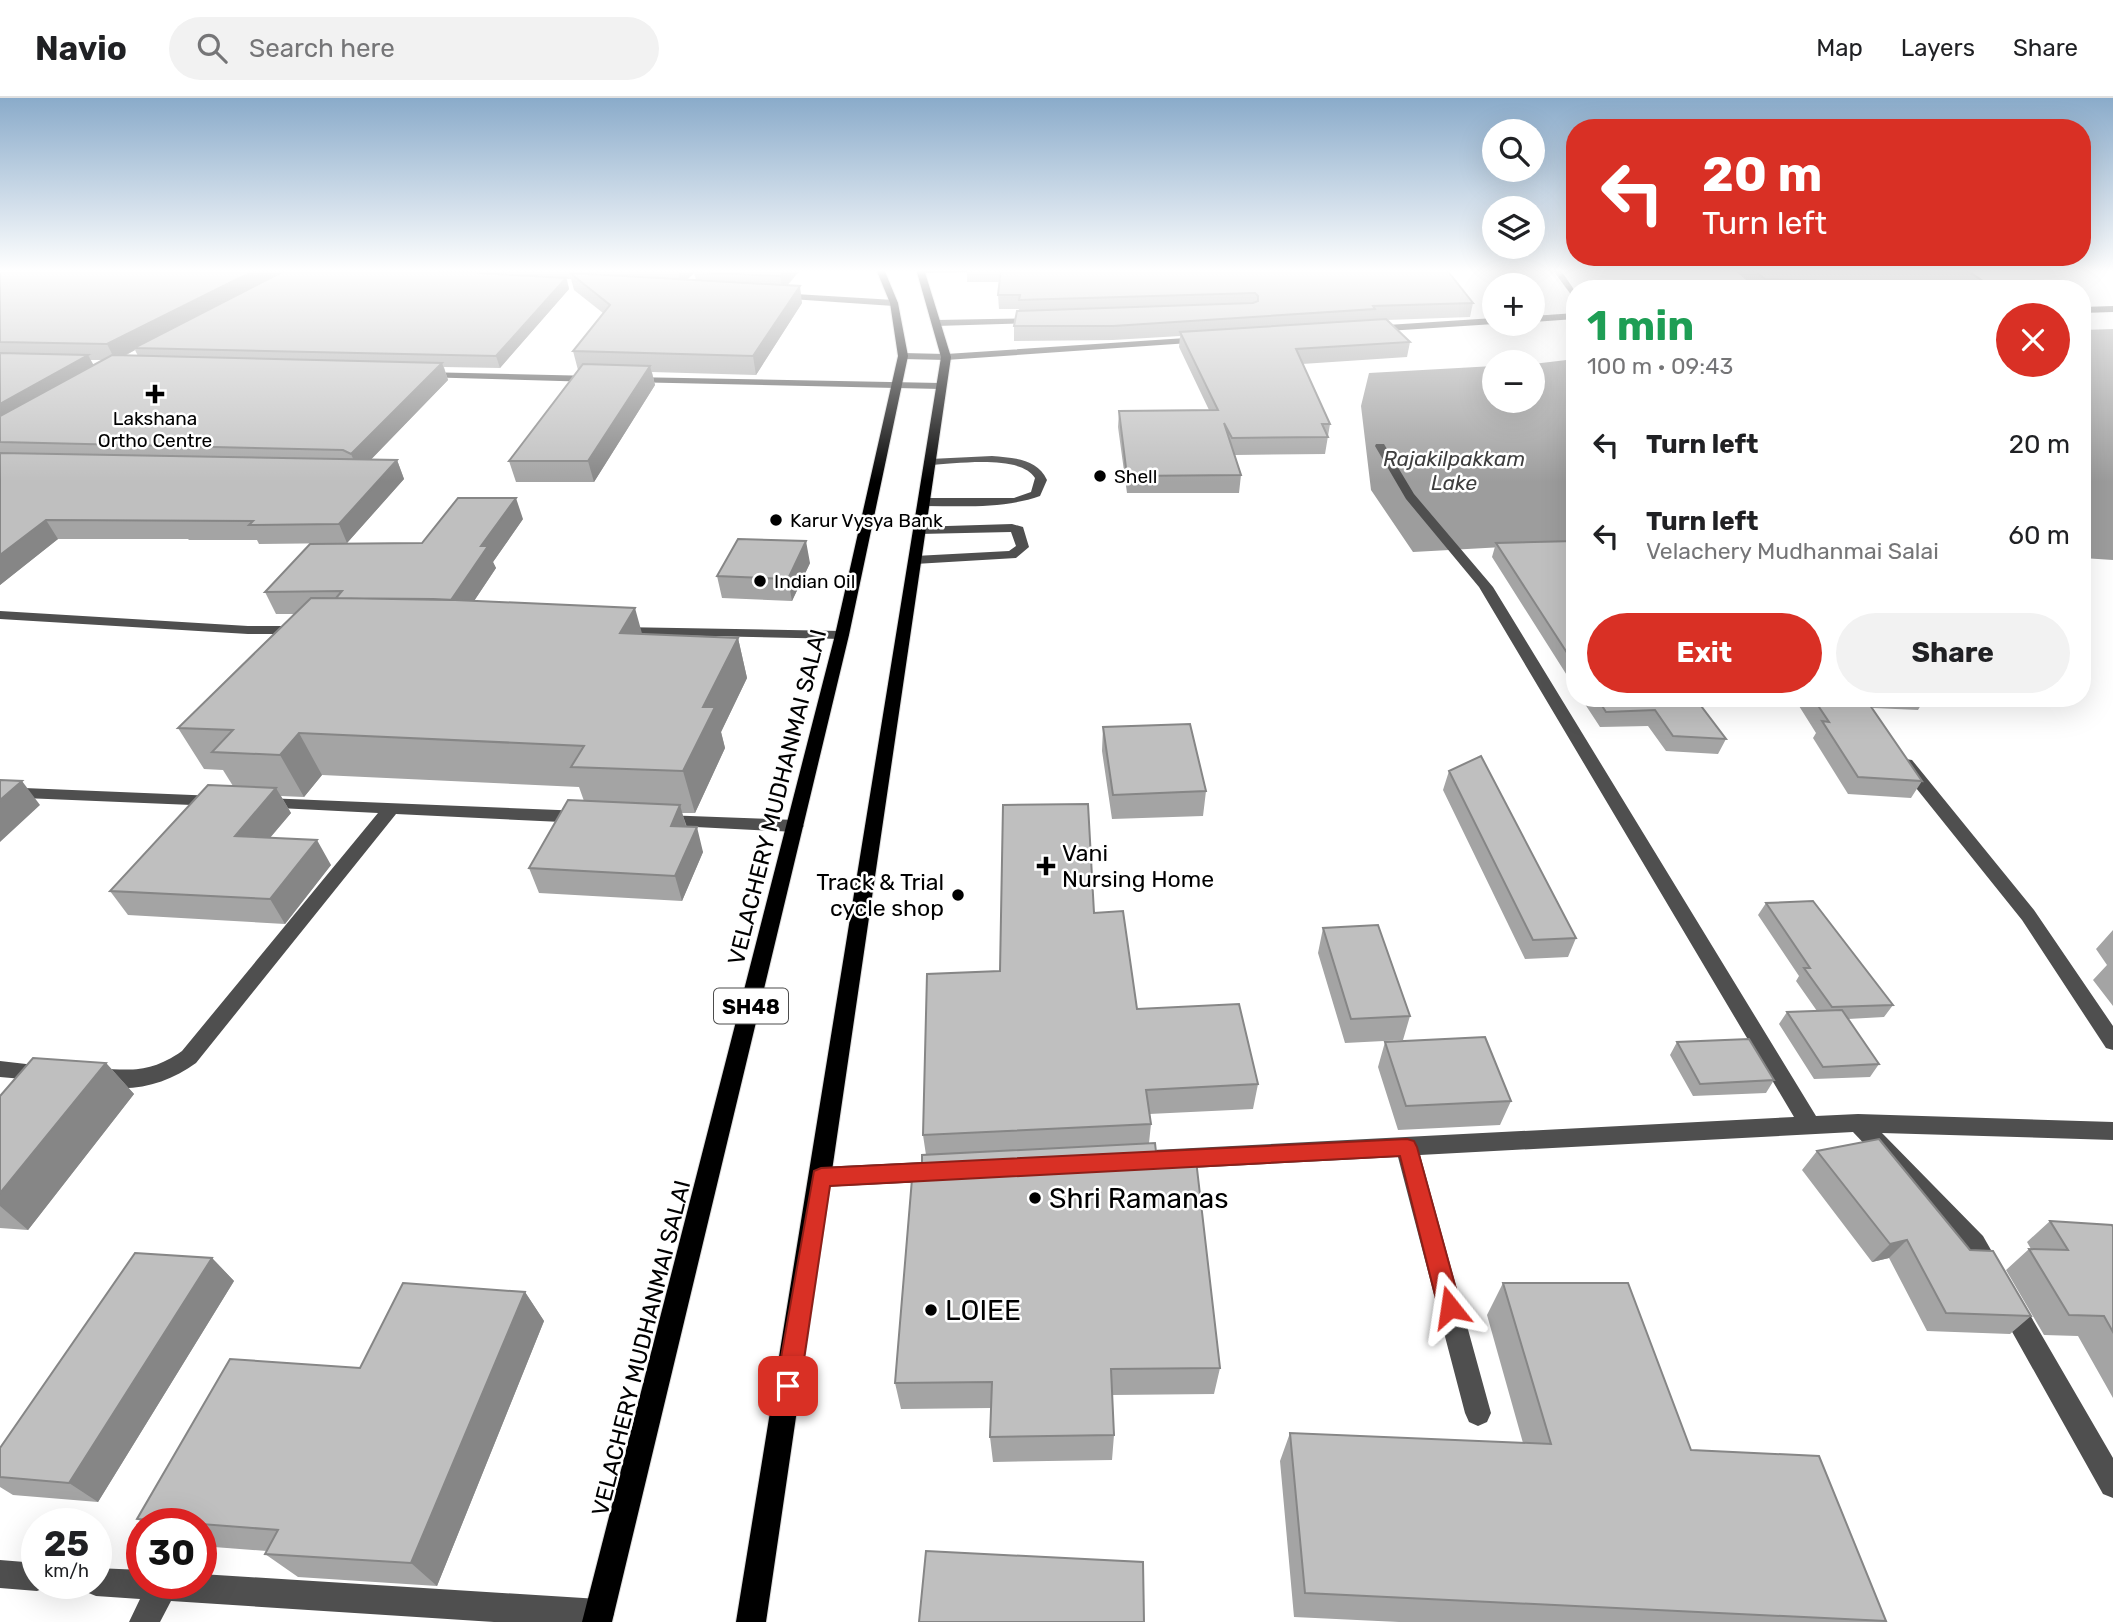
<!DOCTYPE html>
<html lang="en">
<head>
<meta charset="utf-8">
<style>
  :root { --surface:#fff; --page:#f2f2f2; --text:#202124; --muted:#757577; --line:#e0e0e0; --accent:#d93025 }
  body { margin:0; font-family:Rubik,sans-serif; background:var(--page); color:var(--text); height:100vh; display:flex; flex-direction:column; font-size:26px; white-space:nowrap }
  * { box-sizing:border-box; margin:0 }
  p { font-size:23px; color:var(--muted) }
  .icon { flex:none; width:38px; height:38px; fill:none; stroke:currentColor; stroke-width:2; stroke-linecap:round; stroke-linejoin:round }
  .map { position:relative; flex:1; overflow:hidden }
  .side { position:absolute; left:1566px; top:182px; width:525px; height:427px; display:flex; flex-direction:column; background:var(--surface); border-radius:28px; box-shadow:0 7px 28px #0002 }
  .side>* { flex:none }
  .banner { position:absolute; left:1566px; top:21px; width:525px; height:147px; border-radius:28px; box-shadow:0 7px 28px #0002; background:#d93025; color:#fff; overflow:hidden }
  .buttons { position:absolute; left:1482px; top:21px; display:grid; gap:14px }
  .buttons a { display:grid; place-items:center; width:63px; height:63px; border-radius:50%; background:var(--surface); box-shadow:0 7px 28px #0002; font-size:35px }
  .speed { position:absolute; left:21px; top:1410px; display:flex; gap:14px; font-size:35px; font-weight:700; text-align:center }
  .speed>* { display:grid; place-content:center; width:91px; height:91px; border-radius:50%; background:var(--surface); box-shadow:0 7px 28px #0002; line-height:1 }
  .speed small { font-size:18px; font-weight:400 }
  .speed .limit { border:10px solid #d22; background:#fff; color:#111 }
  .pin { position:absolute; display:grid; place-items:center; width:60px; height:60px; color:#fff; margin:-30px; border-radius:14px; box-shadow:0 4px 10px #0006 }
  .me { position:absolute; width:77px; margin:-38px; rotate:345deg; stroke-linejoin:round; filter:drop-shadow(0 0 5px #0008) }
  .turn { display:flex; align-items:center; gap:24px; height:147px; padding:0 21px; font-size:32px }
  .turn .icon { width:91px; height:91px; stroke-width:2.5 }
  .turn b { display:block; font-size:49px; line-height:60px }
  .round { display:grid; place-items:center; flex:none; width:74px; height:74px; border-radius:37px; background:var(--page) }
  .summary { display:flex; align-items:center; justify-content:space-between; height:119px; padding:0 21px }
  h1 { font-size:42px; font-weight:700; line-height:52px; color:#1e9e55 }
  .action { display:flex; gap:14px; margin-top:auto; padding:14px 21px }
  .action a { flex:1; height:80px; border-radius:42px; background:var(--accent); color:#fff; font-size:28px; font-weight:700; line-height:80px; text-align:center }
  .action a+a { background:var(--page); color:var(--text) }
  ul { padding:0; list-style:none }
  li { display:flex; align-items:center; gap:21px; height:91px; padding:0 21px }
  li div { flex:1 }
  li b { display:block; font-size:26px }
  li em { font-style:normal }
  header { display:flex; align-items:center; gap:42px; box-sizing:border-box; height:98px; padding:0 35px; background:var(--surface); border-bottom:2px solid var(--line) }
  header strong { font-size:33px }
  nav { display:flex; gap:38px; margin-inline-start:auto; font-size:24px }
  .search { width:490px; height:63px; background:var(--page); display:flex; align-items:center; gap:18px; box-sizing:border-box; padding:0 24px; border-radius:38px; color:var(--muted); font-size:26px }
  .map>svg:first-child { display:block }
  .water { fill:#9d9d9d }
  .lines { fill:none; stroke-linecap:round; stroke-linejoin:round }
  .major-casing { stroke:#dbdbdb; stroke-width:2 }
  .minor { fill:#4f4f4f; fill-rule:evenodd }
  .major { fill:#000; fill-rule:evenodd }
  .wall { fill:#a4a4a4; fill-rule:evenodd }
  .shaded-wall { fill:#868686 }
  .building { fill:#bfbfbf; stroke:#868686; stroke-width:2 }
  .route { fill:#d93025; stroke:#8d1f18; stroke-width:2 }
  .poi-dot { fill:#000; stroke:#fff; stroke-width:2.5 }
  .labels { text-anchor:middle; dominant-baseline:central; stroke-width:5; stroke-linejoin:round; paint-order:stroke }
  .far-poi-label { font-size:19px; fill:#000; stroke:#fff; text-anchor:start }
  .far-water-label { font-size:21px; font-style:italic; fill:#3e3e3e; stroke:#fff }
  .shield { fill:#fff; stroke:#4c4c4c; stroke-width:2 }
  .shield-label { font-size:21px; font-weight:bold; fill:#000 }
  .street-label { font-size:23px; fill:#000; stroke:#fff }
  .poi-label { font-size:23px; fill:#000; stroke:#fff; text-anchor:start }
  .near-poi-label { font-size:28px; fill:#000; stroke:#fff; text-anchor:start }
</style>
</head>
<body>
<header>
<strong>Navio</strong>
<div class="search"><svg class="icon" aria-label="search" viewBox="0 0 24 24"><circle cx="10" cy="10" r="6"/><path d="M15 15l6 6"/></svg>Search here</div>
<nav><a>Map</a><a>Layers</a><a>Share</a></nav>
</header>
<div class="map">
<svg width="2113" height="1524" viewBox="0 0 2113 1524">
  <rect width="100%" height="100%" fill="#fff"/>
  <path class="water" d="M 2113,231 L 2113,462 L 2083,460 L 2082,232 Z
    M 1575,261 L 1575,445 L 1413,454 L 1371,392 L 1361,308 L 1369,275 L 1494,268 L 1494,303 L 1533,303 L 1533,266 Z"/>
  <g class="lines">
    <defs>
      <path id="major" d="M 876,171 L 884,171 L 898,205 L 908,258 L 849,537 L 612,1524 L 582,1524 L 835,537 L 898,258 L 890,205 Z
        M 916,171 L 924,171 L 951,259 L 766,1524 L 736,1524 L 941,259 Z"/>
    </defs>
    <use href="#major" class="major-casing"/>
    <path class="minor" d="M 920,171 L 1034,171 L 1030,173 L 921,175 L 917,173 Z
      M 1552,171 L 1560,171 L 1575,193 L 1575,202 Z
      M 779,195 L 894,202 L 898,205 L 894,208 L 776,200 Z
      M 2113,208 L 2113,214 L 2082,215 L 2082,209 Z
      M 1575,215 L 1575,221 L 1533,224 L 1533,218 Z
      M 1040,220 L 1041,222 L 1037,225 L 936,228 L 932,225 L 936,222 Z
      M 1494,220 L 1494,226 L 1372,234 L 1367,231 L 1372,228 Z
      M 1201,239 L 1206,242 L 1204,244 L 946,262 L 903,261 L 898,258 L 903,255 L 946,256 Z
      M 423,274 L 595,278 L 600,281 L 595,284 L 420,279 L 420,275 Z
      M 630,279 L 941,285 L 946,288 L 941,291 L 627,284 L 627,280 Z
      M 1376,346 L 1384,346 L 1414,396 L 1493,489 L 1816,1018 L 1858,1016 L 2113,1024 L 2113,1042 L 1882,1035 L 1983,1138 L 2003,1173 L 1999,1181 L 1991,1184 L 1983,1181 L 1967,1154 L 1853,1034 L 1420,1057 L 1491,1315 L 1487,1324 L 1478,1328 L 1469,1324 L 1465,1315 L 1398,1059 L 1134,1073 L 1126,1070 L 1123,1063 L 1126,1056 L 1134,1053 L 1794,1019 L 1479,489 L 1406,401 L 1375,348 Z
      M 992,358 C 1013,360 1037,360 1047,382 L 1040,398 C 1003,411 963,408 924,408 L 918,404 L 924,400 L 1014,400 L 1031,394 L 1035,380 C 1021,356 955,366 930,367 L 924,364 L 930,361 Z
      M 1012,426 L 1023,429 L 1029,449 L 1016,460 L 915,466 L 909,462 L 915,458 L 1009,453 L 1016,448 L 1011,434 L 919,436 L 913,432 L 915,429 Z
      M 0,513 L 248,528 L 301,528 L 308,532 L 301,536 L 248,536 L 0,521 Z
      M 619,529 L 842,533 L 849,537 L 842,541 L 614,536 L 612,533 Z
      M 1906,661 L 1912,662 L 2034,812 L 2113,928 L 2113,952 L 2106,950 L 2022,822 L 1900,670 L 1898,666 L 1900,662 Z
      M 0,689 L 216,698 L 224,703 L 216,708 L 0,699 Z
      M 265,700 L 583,713 L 591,719 L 583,725 L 396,716 L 196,965 C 166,987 127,997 91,985 L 88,979 L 91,973 L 98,970 C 133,973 152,974 182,953 L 378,715 L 259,709 L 257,705 L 259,701 Z
      M 663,717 L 796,722 L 804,728 L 796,734 L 657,727 L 655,723 Z
      M 0,963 L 52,969 L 55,975 L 52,981 L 45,983 L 0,979 Z
      M 945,1063 L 953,1066 L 956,1073 L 953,1080 L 945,1083 L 821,1089 L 813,1086 L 810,1079 L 813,1072 L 821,1069 Z
      M 2010,1194 L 2019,1198 L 2113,1360 L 2113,1400 L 2103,1396 L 2001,1214 L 1998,1206 L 2001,1198 Z
      M 0,1462 L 37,1465 L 37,1486 L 49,1486 L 47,1489 L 37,1493 L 0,1490 Z
      M 96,1470 L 142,1472 L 142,1486 L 201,1486 L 201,1476 L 599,1501 L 609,1506 L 614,1516 L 610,1524 L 494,1524 L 171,1503 L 160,1524 L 129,1524 L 140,1501 L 96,1498 L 86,1494 L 82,1486 L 96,1486 Z"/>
    <use href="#major" class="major"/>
  </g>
  <path class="wall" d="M 0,171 L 801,171 L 788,187 L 802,205 L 756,277 L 652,274 L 655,287 L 594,384 L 516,384 L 509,363 L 578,272 L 573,253 L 603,215 L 574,192 L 571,181 L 567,181 L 569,191 L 500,270 L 444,269 L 448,282 L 370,362 L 397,362 L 404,381 L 347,445 L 259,446 L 257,442 L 189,442 L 188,441 L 58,441 L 0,487 ZM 694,175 L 696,182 L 688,181 ZM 135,252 L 138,258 L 125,258 ZM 90,262 L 103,262 L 93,267 Z
    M 967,171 L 1446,171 L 1473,205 L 1470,219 L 1387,222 L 1410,244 L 1407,259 L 1302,266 L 1330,326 L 1325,356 L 1235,357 L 1241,377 L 1239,395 L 1127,395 L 1118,329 L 1119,313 L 1209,312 L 1179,249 L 1180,238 L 1113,242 L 1014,243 L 1014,228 L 1019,211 L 999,211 L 998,197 L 1000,184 L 967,184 Z
    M 1733,171 L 1965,171 L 1990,188 L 1989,191 L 1757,191 Z
    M 523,421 L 493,464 L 496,470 L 474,503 L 643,536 L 738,540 L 747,580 L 721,634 L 725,650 L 695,715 L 682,715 L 687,729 L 703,754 L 682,803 L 539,795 L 529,770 L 584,703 L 579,689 L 322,677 L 304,699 L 281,698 L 291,715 L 270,740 L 331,767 L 285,826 L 128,817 L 110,793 L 233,688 L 223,672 L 204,671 L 178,630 L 294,516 L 276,516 L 265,494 L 422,445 Z
    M 1575,443 L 1575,590 L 1492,459 L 1496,445 Z
    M 810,465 L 792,503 L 722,500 L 717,478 Z
    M 1581,600 L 1695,600 L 1726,641 L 1718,656 L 1666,653 L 1648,628 L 1600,629 Z
    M 1794,600 L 1925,600 L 1918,612 L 1873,610 L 1866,602 L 1922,683 L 1911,700 L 1848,696 L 1813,640 L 1816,635 Z
    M 1103,629 L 1206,693 L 1203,718 L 1112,721 L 1102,653 Z
    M 1449,673 L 1576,840 L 1568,859 L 1525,861 L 1443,692 Z
    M 1766,805 L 1893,907 L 1884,919 L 1848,921 L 1879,966 L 1870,979 L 1814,981 L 1779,926 L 1787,914 L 1817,913 L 1796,883 L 1799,878 L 1758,817 Z
    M 1094,815 L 1137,911 L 1258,986 L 1253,1011 L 1149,1016 L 1151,1026 L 1149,1045 L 1157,1063 L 1220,1270 L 1214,1296 L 1112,1297 L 1114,1337 L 1112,1362 L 993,1364 L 990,1339 L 991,1310 L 901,1311 L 895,1285 L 922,1080 L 926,1057 L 923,1037 Z
    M 1323,830 L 1410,918 L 1403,942 L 1345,945 L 1318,855 Z
    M 2113,832 L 2113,908 L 2093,882 L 2107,867 L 2096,851 Z
    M 1385,944 L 1511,1003 L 1500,1027 L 1398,1032 L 1378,969 Z
    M 1677,944 L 1774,982 L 1766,995 L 1693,998 L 1670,957 Z
    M 106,965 L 134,996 L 28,1132 L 0,1130 L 0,998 Z
    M 1817,1053 L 1970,1152 L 2031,1218 L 2010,1236 L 1927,1233 L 1889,1160 L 1872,1164 L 1802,1072 Z
    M 2050,1123 L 2113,1129 L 2113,1300 L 2078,1238 L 2044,1237 L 2006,1172 L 2029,1151 L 2031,1151 L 2027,1144 Z
    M 212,1160 L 234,1183 L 98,1404 L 13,1397 L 0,1389 L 0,1350 Z
    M 1503,1185 L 1691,1352 L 1886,1523 L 1885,1524 L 1399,1524 L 1294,1519 L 1280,1363 L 1290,1335 L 1523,1345 L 1487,1217 Z
    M 525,1194 L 544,1223 L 437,1488 L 298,1479 L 265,1456 L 267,1453 L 201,1448 L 201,1426 L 145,1426 L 137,1421 L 360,1270 Z"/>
  <path class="shaded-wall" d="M 257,171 L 292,171 L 134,250 L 135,252 L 115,262 L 107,246 Z
    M 680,171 L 699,171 L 694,174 L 694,175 L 681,187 L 678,173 Z
    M 787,171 L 801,171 L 782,193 L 780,178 Z
    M 566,180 L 569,191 L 500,270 L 496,258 Z
    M 800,188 L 802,205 L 756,277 L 753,258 Z
    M 88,257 L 97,273 L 0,329 L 0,306 Z
    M 442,265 L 448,282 L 359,374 L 351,356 Z
    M 650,268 L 655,287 L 594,384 L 588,363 Z
    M 397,362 L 404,381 L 347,445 L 339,426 Z
    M 516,400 L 523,421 L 493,464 L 496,470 L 458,527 L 449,504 L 481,448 Z
    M 46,422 L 58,441 L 0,487 L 0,457 Z
    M 806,443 L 810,465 L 792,503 L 788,481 Z
    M 635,510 L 646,550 L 620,535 Z
    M 738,540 L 747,580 L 721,634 L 725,650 L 695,715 L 683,673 L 703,609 Z
    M 299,635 L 322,677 L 304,699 L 280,657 Z
    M 22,683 L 40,707 L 0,744 L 0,702 Z
    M 276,690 L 291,715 L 250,763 L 235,738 Z
    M 680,707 L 687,732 L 671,728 Z
    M 697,729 L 703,754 L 682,803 L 675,778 Z
    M 317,742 L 331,767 L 285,826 L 270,801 Z
    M 106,965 L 134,996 L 28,1132 L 0,1108 L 0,1095 Z
    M 1907,1142 L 1889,1160 L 1872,1164 L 1890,1146 Z
    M 212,1160 L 234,1183 L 98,1404 L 69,1385 Z
    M 525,1194 L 544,1223 L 437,1488 L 411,1465 Z"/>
  <path class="building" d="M 0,171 L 257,171 L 107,246 L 0,244 Z
    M 288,171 L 411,171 L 566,180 L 496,258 L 134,250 Z
    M 644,171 L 680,171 L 678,173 Z
    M 697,171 L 787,171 L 780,178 L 694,174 Z
    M 1001,171 L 1446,171 L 1473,205 L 1373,208 L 1375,211 L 1113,228 L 1014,228 L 1017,213 L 1253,205 L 1258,203 L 1258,198 L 1255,195 L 1019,202 L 1020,197 L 998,197 Z
    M 1752,171 L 1965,171 L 1990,188 L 1765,181 Z
    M 570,175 L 800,188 L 753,258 L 573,253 L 610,207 Z
    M 1386,221 L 1410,244 L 1296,251 L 1330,326 L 1322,326 L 1328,339 L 1232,340 L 1224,325 L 1241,377 L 1127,378 L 1119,313 L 1218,312 L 1180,234 Z
    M 0,255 L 88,257 L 0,306 Z
    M 112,257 L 442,265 L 351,356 L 343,352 L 0,344 L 0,318 Z
    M 583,266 L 650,268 L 588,363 L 509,363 Z
    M 0,355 L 397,362 L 339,426 L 249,427 L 253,423 L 46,422 L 0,457 Z
    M 458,400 L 516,400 L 481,448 L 488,448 L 451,502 L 336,500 L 342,493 L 265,494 L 310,446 L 422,445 Z
    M 738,441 L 806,443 L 788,481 L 717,478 Z
    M 1575,443 L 1575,567 L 1496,445 Z
    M 311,500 L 433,501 L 635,510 L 620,535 L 738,540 L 703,609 L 715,609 L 683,673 L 571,669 L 584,648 L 299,635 L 280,657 L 212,654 L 233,632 L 178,630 Z
    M 1597,600 L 1695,600 L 1726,641 L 1673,638 L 1655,612 L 1606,614 Z
    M 1813,600 L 1865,600 L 1922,683 L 1858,679 L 1822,623 L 1829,624 Z
    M 1190,626 L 1206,693 L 1113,697 L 1103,629 Z
    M 1481,658 L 1576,840 L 1533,842 L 1449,673 Z
    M 0,682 L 22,683 L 0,702 Z
    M 208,687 L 276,690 L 235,738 L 317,742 L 270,801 L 110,793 Z
    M 568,702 L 680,707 L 671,728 L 697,729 L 675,778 L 529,770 Z
    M 1088,706 L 1094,815 L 1123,813 L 1137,911 L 1239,906 L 1258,986 L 1146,992 L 1151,1026 L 923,1037 L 927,876 L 1000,873 L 1003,707 Z
    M 1813,803 L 1893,907 L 1832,909 L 1804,870 L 1810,870 L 1766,805 Z
    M 1378,827 L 1410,918 L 1351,921 L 1323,830 Z
    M 1842,912 L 1879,966 L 1823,969 L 1787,914 Z
    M 1485,939 L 1511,1003 L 1406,1008 L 1385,944 Z
    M 1749,941 L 1774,982 L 1700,986 L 1677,944 Z
    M 33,960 L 106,965 L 0,1095 L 0,998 Z
    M 1879,1041 L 1970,1152 L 1993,1153 L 2031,1218 L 1946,1215 L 1907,1142 L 1890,1146 L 1817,1053 Z
    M 1155,1045 L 1157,1063 L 1196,1062 L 1220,1270 L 1111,1271 L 1114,1337 L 990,1339 L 992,1284 L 895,1285 L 912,1081 L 922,1080 L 922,1057 Z
    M 2050,1123 L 2112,1127 L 2113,1129 L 2113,1234 L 2104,1218 L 2069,1217 L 2029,1151 L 2068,1152 Z
    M 135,1155 L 212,1160 L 69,1385 L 0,1379 L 0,1350 Z
    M 403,1185 L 525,1194 L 411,1465 L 265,1456 L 278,1432 L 137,1421 L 230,1261 L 360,1270 Z
    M 1503,1185 L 1628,1185 L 1691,1352 L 1819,1358 L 1886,1523 L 1305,1495 L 1290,1335 L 1551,1346 Z
    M 926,1453 L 1143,1464 L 1144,1524 L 919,1524 Z"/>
  <linearGradient id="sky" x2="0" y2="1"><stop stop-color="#8aabca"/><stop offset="0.45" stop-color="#fff"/><stop offset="1" stop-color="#fff" stop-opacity="0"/></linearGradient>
  <rect width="2113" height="384" fill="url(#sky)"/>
  <path class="route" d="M 1407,1041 L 1414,1043 L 1417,1049 L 1461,1209 L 1457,1217 L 1450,1220 L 1442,1217 L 1438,1209 L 1400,1058 L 830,1088 L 800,1288 L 797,1297 L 788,1300 L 780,1297 L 776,1288 L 814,1073 L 821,1070 Z"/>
  <g class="poi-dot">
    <path d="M151.5 285.5h7v7h7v7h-7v7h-7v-7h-7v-7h7z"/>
    <circle cx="1100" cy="378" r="7"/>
    <circle cx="776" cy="422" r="7"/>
    <circle cx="760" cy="483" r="7"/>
    <path d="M1042.5 757.5h7v7h7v7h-7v7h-7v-7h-7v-7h7z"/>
    <circle cx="958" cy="797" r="7"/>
    <circle cx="1035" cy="1100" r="7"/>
    <circle cx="931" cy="1212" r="7"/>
  </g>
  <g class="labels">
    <g class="far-poi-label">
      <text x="155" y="320" text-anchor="middle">Lakshana<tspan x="155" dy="22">Ortho Centre</tspan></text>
      <text x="1114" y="378">Shell</text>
      <text x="790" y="422">Karur Vysya Bank</text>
      <text x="774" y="483">Indian Oil</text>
    </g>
    <g class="far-water-label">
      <text x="1454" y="360">Rajakilpakkam<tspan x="1454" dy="24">Lake</tspan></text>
    </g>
    <rect class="shield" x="714" y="890.5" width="74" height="35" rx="5"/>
    <g class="shield-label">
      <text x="751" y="908">SH48</text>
    </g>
    <g class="street-label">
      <text transform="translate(777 699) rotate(-76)">VELACHERY MUDHANMAI SALAI</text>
      <text transform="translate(641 1250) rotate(-76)">VELACHERY MUDHANMAI SALAI</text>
    </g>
    <g class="poi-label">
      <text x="1062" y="755">Vani<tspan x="1062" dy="26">Nursing Home</tspan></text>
      <text x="944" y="784" text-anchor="end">Track &amp; Trial<tspan x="944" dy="26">cycle shop</tspan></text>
    </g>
    <g class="near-poi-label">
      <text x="1049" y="1100">Shri Ramanas</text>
      <text x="945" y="1212">LOIEE</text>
    </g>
  </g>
</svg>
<div class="buttons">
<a><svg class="icon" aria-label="search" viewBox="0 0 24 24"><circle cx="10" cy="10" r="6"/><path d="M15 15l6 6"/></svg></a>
<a><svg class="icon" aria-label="layers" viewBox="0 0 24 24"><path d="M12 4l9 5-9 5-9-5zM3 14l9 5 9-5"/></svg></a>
<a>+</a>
<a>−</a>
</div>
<div class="speed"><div>25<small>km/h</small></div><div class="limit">30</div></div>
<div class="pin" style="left:788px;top:1288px;background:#d93025"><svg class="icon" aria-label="arrive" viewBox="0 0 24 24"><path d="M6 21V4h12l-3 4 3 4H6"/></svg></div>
<svg class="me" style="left:1450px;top:1209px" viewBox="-20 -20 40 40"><path d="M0-17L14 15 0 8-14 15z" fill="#d93025" stroke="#fff" stroke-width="4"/></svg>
<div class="banner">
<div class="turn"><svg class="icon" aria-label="left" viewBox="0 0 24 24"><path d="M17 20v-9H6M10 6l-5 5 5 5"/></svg><div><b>20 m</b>Turn left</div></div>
</div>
<section class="side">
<div class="summary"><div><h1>1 min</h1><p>100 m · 09:43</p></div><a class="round" style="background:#d93025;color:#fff"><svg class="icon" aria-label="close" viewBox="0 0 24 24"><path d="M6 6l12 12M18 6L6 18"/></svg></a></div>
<ul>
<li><svg class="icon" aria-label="left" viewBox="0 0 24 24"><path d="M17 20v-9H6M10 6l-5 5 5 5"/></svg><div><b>Turn left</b></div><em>20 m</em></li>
<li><svg class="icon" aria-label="left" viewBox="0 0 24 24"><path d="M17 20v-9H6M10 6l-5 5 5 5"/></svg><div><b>Turn left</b><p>Velachery Mudhanmai Salai</p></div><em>60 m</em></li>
</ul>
<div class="action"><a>Exit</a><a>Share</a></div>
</section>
</div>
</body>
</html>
